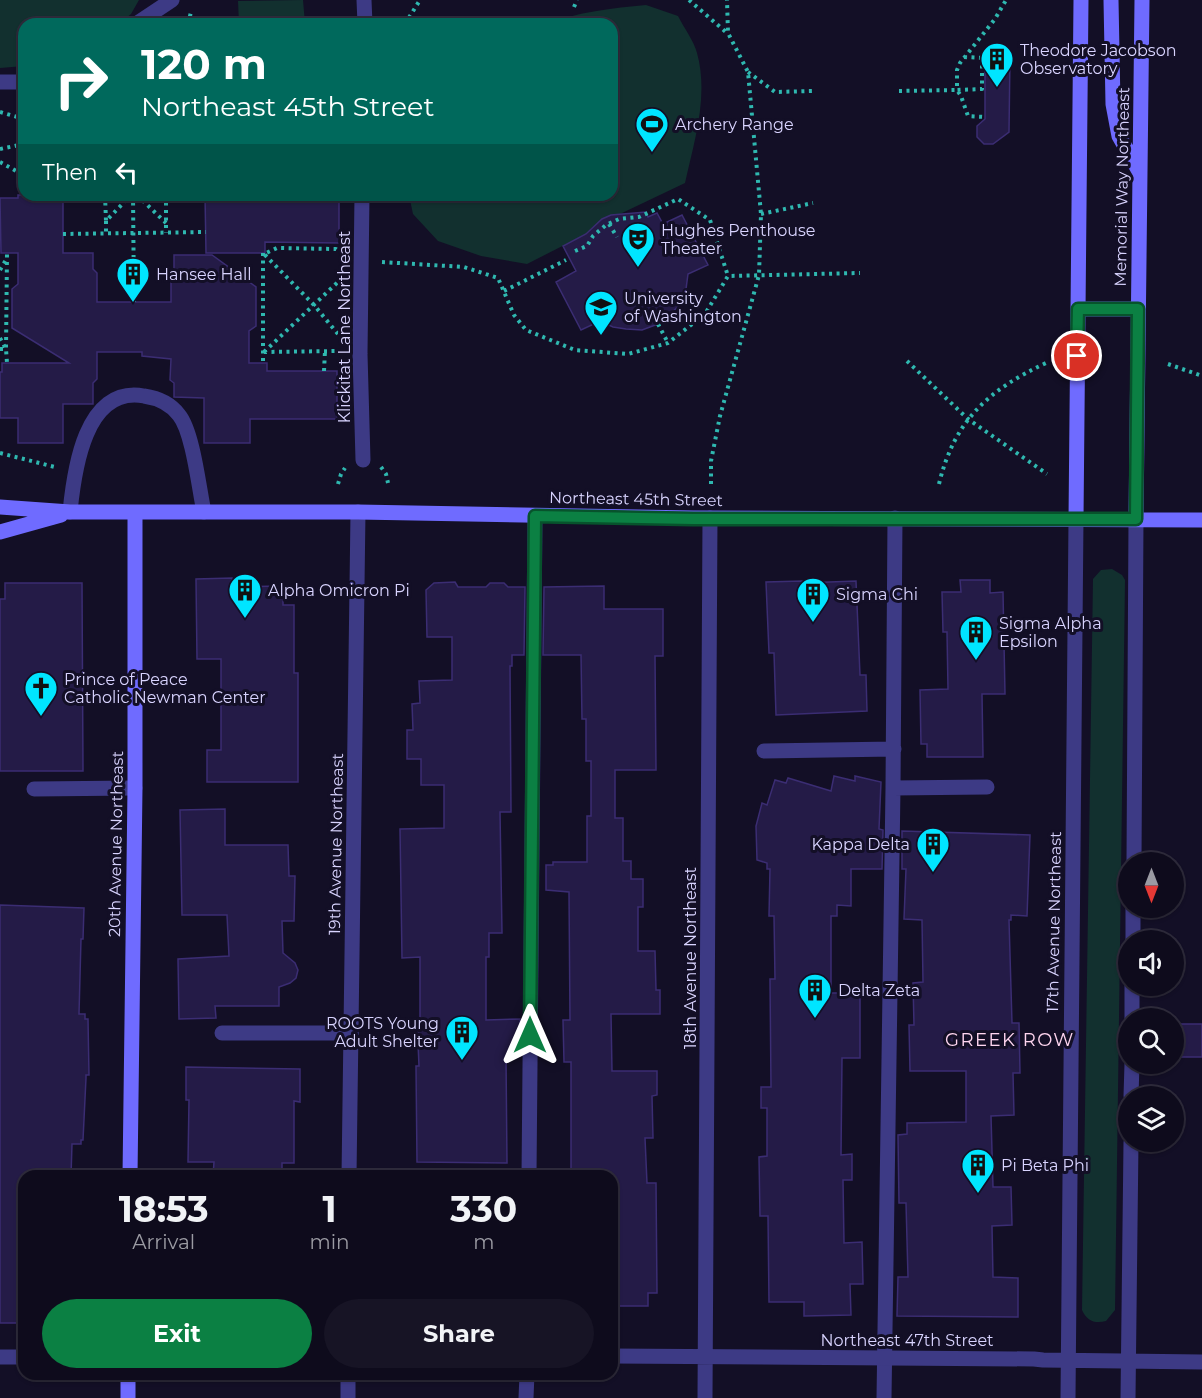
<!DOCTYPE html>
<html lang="en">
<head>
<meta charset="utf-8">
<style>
  :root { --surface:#0e0b1c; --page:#171425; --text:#f1f3f6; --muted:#9b9ba3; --line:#2e2b3b; --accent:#0b8043 }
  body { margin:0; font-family:Montserrat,sans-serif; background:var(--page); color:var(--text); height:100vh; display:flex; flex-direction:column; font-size:22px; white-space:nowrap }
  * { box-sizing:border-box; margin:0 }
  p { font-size:20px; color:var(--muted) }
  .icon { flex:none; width:33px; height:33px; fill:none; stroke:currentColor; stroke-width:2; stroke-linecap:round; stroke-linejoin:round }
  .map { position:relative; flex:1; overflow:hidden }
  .side { position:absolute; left:18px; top:1170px; width:600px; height:210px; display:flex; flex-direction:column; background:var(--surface); border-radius:18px; box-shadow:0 2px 4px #0004,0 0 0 2px var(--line) }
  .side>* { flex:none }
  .guide { position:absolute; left:18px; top:18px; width:600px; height:183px; border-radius:18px; box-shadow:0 2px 4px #0004,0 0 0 2px var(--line); background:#00695c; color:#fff; overflow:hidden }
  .needle { width:39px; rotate:180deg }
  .tools { position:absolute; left:1118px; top:852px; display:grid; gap:12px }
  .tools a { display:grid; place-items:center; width:66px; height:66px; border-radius:50%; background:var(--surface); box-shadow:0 2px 4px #0004,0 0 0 2px var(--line); font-size:30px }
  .pin { position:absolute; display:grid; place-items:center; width:51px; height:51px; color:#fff; margin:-26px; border:3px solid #fff; border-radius:50%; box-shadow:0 2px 6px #0007 }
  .me { position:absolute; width:66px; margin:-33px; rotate:0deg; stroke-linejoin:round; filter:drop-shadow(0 0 4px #0008) }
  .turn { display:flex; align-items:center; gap:21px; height:126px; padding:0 24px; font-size:27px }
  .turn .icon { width:78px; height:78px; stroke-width:2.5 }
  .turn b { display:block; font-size:42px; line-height:51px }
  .then { display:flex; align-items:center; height:57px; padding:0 24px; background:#0003; gap:12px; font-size:22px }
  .eta { display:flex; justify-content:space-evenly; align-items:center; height:102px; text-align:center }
  .eta b { font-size:36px; font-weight:700; line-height:42px }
  .button { display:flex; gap:12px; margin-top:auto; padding:12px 24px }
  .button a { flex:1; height:69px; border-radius:36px; background:var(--accent); color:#fff; font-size:24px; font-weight:700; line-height:69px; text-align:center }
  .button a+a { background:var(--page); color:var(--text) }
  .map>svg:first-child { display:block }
  .green { fill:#12302f }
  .building { fill:#241b47; stroke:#3b2d73; stroke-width:1.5 }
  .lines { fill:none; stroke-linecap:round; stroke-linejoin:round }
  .path { stroke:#2fb8b0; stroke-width:4; stroke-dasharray:3 4.5; stroke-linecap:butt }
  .lane { stroke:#3d3a85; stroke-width:15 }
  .street { stroke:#3d3a85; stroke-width:15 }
  .secondary { stroke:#6f6bff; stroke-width:15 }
  .route-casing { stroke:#07532c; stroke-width:15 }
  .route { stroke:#0b8043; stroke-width:10 }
  .labels { text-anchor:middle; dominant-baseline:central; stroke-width:6; stroke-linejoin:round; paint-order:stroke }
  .poi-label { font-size:16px; fill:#d9d4ff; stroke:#130f26; text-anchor:start }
  .street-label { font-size:16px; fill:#d9d4ff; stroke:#130f26 }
  .neighbourhood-label { font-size:18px; letter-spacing:1.5px; fill:#ffd6f0; stroke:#130f26 }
</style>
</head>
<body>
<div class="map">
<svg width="1202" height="1398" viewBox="0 0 1202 1398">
  <rect width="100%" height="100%" fill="#130f26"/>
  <path class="green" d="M 0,0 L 139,0 L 131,14 L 119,24 L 24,24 L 24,66 L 0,68 Z
    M 303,0 L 305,24 L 239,24 L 238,1 Z
    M 646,5 L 678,16 C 684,28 694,41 697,53 C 709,96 694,142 685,183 L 620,214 L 602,219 L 586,234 L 527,264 L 481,256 L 438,241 L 413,214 L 409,195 L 612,195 L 612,24 L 546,24 C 577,12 613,8 646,5 Z
    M 1112,569 L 1122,575 L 1125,580 L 1115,1310 L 1106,1321 C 1095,1324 1087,1321 1082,1310 L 1093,579 L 1101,570 Z"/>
  <path class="building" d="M 985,54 L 1010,54 L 1009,132 L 993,144 L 984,144 L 977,137 L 977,126 L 985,119 Z
    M 18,195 L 63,195 L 63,253 L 93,253 L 93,269 L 97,273 L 97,302 L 171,302 L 171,273 L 174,269 L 174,255 L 212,255 L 256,287 L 256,326 L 249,331 L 249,363 L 267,363 L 267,371 L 337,371 L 337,419 L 250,419 L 250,443 L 204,443 L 204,398 L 174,397 L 174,383 L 170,380 L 171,359 L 142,356 L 142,352 L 97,352 L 97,379 L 93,383 L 93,404 L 63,404 L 63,443 L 18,443 L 18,418 L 0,418 L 0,372 L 2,372 L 2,363 L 69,363 L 12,328 L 12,289 L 18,284 L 18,253 L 1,253 L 0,198 L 18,198 Z
    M 205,195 L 248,195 L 248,199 L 339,199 L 339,243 L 265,242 L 265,253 L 206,253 Z
    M 646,212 L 648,217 L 657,213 L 663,224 L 682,215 L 708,265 L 688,274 L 686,289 L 680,304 L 670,315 L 658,324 L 642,330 L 626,329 L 613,327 L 600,321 L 581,330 L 556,282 L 576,271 L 563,246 L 586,234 L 602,219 L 611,215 Z
    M 232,578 L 232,587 L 283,586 L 283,605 L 294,605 L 294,673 L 298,673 L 298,782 L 207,782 L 207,750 L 221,750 L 221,659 L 197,659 L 196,579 Z
    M 960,580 L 990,580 L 990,593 L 1003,592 L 1005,694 L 982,694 L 983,757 L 927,757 L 927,744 L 921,744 L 920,690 L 948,689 L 947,632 L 943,632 L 942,592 L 961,592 Z
    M 802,581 L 802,583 L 856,581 L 860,675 L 866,675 L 867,711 L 776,715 L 774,653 L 769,653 L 766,582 Z
    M 455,582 L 458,587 L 486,587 L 490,583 L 504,583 L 508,587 L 525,587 L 524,655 L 512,655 L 512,666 L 510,666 L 511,812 L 500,812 L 502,933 L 489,933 L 489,957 L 486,957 L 486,1020 L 520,1019 L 520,1056 L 506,1057 L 507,1163 L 417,1162 L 416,1066 L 419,1066 L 417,1020 L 420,1020 L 420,957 L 402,958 L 400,829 L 444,828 L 444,785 L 421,785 L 421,759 L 407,759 L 407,730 L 413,730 L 412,704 L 420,703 L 419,681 L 452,680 L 452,637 L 427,637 L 426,590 L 434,583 Z
    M 5,583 L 82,583 L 83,771 L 0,771 L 0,599 L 5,599 Z
    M 604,586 L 604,609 L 663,609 L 663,656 L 655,656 L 656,770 L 615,770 L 615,818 L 623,818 L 623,861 L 631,861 L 631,879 L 643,879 L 643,907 L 638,907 L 638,951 L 655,951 L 656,990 L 660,990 L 660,1014 L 611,1014 L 612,1071 L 657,1071 L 657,1095 L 652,1096 L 653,1138 L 645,1138 L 647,1183 L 656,1183 L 657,1293 L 648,1293 L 648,1306 L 612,1306 L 612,1176 L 571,1176 L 571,1062 L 564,1062 L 563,1020 L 570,1020 L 569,892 L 546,890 L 546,865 L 553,865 L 553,862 L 587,862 L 587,816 L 591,816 L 591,761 L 586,761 L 586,719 L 582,719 L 581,655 L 543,655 L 544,587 Z
    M 834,776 L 855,781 L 855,776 L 881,782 L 879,829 L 883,830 L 882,869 L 851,869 L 851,906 L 837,905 L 837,916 L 831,916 L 831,993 L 860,993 L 860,1058 L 842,1058 L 841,1155 L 852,1154 L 852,1180 L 843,1180 L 844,1243 L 862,1242 L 863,1284 L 850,1284 L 851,1315 L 804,1316 L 804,1302 L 769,1302 L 768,1216 L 760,1216 L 759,1157 L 767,1156 L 767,1108 L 761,1108 L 761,1087 L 771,1087 L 770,979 L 775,979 L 774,916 L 769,916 L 770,869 L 767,869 L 767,863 L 757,860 L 756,826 L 762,803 L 767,805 L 775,780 L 786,783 L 788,778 L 831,791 Z
    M 225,809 L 225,845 L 288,845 L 289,876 L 295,876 L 294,921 L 282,921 L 283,953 L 295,963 L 298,970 L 296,978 L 290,983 L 279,987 L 279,1006 L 215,1006 L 216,1018 L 179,1019 L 178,959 L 229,956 L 227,915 L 182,915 L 180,810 Z
    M 902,831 L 1030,835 L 1027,916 L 1011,915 L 1011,920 L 1009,920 L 1012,1023 L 1019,1023 L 1020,1073 L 1013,1073 L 1014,1115 L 991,1116 L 993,1187 L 1011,1187 L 1012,1225 L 992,1226 L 993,1277 L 1018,1278 L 1018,1317 L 897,1316 L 898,1277 L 908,1277 L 906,1203 L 899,1203 L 898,1135 L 907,1134 L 907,1123 L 966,1122 L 966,1071 L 910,1071 L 909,1025 L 914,1025 L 913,983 L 923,982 L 922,920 L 904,919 L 906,869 L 902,869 Z
    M 0,905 L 84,908 L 83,939 L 81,939 L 79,1014 L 85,1014 L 85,1019 L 88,1019 L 89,1075 L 86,1075 L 86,1078 L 83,1140 L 81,1140 L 81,1144 L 72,1144 L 71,1176 L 24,1176 L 24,1323 L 0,1323 Z
    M 1181,1024 L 1202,1024 L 1202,1057 L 1180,1057 Z
    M 186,1067 L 300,1069 L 300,1102 L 294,1101 L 294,1163 L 282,1163 L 282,1176 L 213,1176 L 214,1162 L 188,1162 L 189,1100 L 186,1100 Z"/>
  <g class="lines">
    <path class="path" d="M 689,0 L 727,33
      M 574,7 L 577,0
      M 188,24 L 191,12
      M 405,24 L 420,0
      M 964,57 L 985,58
      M 982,58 L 982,89 L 957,90 L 957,70 L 960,63 L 995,19 L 1006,0
      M 748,72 L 775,92 L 812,91
      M 899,91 L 957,90 L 961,96 L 968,116 L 985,117
      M 0,112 L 24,119
      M 0,149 L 24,144
      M 0,162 L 18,172
      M 105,195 L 106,221 L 131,195
      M 133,195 L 134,302
      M 137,195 L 166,223
      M 166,195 L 166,233
      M 761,214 L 813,203
      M 106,221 L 106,234
      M 609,224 L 617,237
      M 63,234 L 206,232
      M 575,251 L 587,246 L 593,236 L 606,225 L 619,219 L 639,217 L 678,199 L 710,220 L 728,276
      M 263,253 L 263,363
      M 382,262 L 464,267 L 498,278 L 514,315 L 526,330 L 575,350 L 628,354 L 668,343 L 705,314 L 728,276 L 860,273
      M 0,270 L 7,258
      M 504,291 L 566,260
      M 658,324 L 668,343
      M 338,334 L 314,305 L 264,254 L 277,248 L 336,249 L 340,252
      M 0,338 L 6,349 L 7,363
      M 0,349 L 6,349 L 7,253
      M 264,352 L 339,281
      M 264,352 L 339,351
      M 907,361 L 968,419 L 1047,474
      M 1168,364 L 1202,376
      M 324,371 L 325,351
      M 0,453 L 55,467
      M 381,467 L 386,474 L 388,483
      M 338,484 L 341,474 L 345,468
      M 711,484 L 711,461 L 720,416 L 759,275 L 761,214 L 748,72 L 728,33 L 727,0
      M 939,484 C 954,421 988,390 1046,363"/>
    <path class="lane" d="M 70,512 C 74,471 85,385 144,396 C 158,398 170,403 179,415 C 193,432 199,489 204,512
      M 764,751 L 894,749
      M 893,788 L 987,787
      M 34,789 L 135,788
      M 222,1033 L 351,1033
      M 529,1176 L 535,516
      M 526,1398 L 527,1374
      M 884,1398 L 893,788 L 895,518"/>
    <path class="street" d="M 364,0 L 365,24
      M 136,24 L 172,0
      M 0,82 L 24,82
      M 362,195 L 360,354 L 363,460
      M 1134,862 L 1136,519
      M 1133,940 L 1133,908
      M 1132,1018 L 1132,986
      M 1131,1096 L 1132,1064
      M 349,1176 L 358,512
      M 612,1356 L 1034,1359 L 1043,1360 L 1202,1362
      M 0,1357 L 24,1357
      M 348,1398 L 348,1374
      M 705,1398 L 710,518
      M 1068,1398 L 1076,519
      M 1128,1398 L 1131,1142"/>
    <path class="secondary" d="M 1111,0 L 1113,104 L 1119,136 L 1140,173
      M 1078,309 L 1138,309
      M 0,507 L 70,512 L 358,512 L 693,518 L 1202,520
      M 1076,519 L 1081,0
      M 1136,519 L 1142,0
      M 0,532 L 61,515
      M 130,1176 L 135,788 L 135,512
      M 128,1398 L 128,1374"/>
  </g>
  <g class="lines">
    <defs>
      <path id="route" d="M 530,1035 L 535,516 L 693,519 L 1136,519 L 1138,309 L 1078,309 L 1077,356"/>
    </defs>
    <use href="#route" class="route-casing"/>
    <use href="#route" class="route"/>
  </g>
  <defs>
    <symbol id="building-pin" viewBox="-11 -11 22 30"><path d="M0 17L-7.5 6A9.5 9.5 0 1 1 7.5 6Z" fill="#00e5ff" stroke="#130f26"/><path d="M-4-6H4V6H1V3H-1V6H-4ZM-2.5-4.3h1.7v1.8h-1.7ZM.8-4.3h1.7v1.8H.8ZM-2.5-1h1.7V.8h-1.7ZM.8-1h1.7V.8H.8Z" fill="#111"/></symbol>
    <symbol id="stadium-pin" viewBox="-11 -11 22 30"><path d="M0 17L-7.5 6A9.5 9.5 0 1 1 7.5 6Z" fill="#00e5ff" stroke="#130f26"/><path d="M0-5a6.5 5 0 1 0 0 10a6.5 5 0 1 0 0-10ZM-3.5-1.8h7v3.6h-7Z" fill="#111"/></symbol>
    <symbol id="theatre-pin" viewBox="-11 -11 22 30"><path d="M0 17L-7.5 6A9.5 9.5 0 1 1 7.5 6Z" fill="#00e5ff" stroke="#130f26"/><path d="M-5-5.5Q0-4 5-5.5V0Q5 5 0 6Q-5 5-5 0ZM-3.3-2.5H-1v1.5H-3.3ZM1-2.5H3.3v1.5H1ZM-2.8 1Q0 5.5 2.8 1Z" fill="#111"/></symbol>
    <symbol id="university-pin" viewBox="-11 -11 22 30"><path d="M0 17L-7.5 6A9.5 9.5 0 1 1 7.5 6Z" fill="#00e5ff" stroke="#130f26"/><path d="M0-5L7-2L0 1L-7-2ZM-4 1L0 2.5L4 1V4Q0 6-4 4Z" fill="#111"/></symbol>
    <symbol id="church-pin" viewBox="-11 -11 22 30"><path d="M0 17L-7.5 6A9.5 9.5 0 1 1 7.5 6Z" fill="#00e5ff" stroke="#130f26"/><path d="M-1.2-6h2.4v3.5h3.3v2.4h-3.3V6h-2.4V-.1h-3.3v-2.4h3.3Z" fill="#111"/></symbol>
  </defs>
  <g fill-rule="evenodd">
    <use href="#building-pin" x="978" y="40" width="38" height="52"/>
    <use href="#stadium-pin" x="633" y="105" width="38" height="52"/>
    <use href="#theatre-pin" x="619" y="220" width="38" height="52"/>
    <use href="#building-pin" x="114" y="255" width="38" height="52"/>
    <use href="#university-pin" x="582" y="288" width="38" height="52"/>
    <use href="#building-pin" x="226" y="571" width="38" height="52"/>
    <use href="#building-pin" x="794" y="575" width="38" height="52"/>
    <use href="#building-pin" x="957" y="613" width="38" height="52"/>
    <use href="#church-pin" x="22" y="669" width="38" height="52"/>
    <use href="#building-pin" x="914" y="825" width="38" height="52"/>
    <use href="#building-pin" x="796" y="971" width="38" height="52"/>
    <use href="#building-pin" x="443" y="1013" width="38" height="52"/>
    <use href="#building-pin" x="959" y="1146" width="38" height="52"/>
  </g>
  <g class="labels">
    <g class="poi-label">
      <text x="1020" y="50">Theodore Jacobson<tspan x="1020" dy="18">Observatory</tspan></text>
      <text x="675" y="124">Archery Range</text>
      <text x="661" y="230">Hughes Penthouse<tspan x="661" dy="18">Theater</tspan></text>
      <text x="156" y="274">Hansee Hall</text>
      <text x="624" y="298">University<tspan x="624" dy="18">of Washington</tspan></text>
      <text x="268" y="590">Alpha Omicron Pi</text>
      <text x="836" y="594">Sigma Chi</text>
      <text x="999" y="623">Sigma Alpha<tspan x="999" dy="18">Epsilon</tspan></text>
      <text x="64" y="679">Prince of Peace<tspan x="64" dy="18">Catholic Newman Center</tspan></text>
      <text x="910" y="844" text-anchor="end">Kappa Delta</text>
      <text x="838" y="990">Delta Zeta</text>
      <text x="439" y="1023" text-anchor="end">ROOTS Young<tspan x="439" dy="18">Adult Shelter</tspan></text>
      <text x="1001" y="1165">Pi Beta Phi</text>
    </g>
    <g class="street-label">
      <text transform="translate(1122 187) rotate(-89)">Memorial Way Northeast</text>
      <text transform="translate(344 327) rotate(-90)">Klickitat Lane Northeast</text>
      <text transform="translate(636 499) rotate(1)">Northeast 45th Street</text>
      <text transform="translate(116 844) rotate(-89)">20th Avenue Northeast</text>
      <text transform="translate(336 844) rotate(-89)">19th Avenue Northeast</text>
      <text transform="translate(1054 922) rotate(-89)">17th Avenue Northeast</text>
      <text transform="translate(690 958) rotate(-90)">18th Avenue Northeast</text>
      <text x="907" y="1340">Northeast 47th Street</text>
    </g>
    <g class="neighbourhood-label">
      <text x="1010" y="1040">GREEK ROW</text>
    </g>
  </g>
</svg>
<div class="tools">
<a><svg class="needle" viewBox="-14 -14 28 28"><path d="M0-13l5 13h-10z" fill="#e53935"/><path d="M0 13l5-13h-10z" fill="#9b9ba3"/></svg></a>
<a><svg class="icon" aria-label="sound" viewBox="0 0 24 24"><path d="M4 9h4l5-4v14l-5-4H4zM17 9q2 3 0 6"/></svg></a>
<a><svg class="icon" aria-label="search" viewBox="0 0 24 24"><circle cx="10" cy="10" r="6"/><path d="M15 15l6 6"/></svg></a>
<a><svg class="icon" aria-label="layers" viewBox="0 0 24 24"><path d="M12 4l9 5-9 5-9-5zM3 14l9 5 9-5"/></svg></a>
</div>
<div class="pin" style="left:1077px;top:356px;background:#d93025"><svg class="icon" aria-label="arrive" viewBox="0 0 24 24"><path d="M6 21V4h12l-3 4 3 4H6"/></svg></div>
<svg class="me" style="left:530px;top:1035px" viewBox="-20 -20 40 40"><path d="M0-17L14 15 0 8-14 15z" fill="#0b8043" stroke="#fff" stroke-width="4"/></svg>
<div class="guide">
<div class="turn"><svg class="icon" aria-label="right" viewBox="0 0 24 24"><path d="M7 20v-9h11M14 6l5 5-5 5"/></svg><div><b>120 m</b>Northeast 45th Street</div></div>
<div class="then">Then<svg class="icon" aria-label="left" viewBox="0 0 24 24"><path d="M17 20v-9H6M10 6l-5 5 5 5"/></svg></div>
</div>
<section class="side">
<div class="eta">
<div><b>18:53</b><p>Arrival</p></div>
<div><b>1</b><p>min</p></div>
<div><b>330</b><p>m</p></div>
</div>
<div class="button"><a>Exit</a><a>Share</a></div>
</section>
</div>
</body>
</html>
